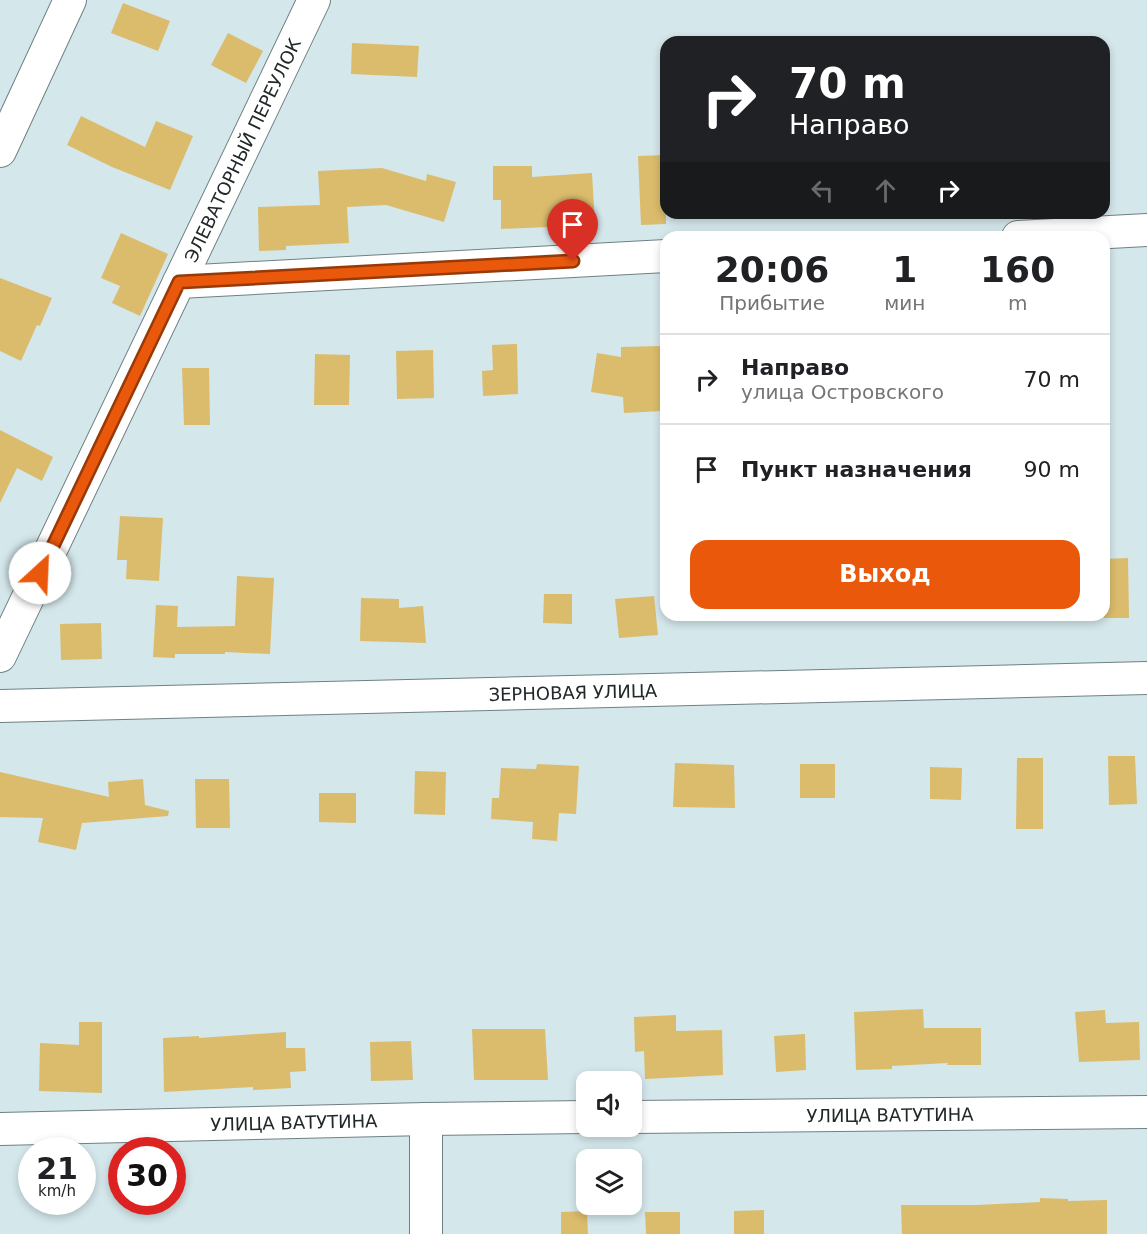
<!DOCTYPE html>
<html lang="ru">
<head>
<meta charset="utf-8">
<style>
  :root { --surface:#fff; --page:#f6f6f6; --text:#202124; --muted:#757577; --line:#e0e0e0; --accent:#ea580c }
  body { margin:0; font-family:"DejaVu Sans",sans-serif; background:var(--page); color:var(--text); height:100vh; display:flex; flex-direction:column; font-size:22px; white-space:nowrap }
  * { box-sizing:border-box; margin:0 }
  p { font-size:20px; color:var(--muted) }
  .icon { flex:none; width:33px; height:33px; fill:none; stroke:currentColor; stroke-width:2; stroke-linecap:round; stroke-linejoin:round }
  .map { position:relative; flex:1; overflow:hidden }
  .panel { position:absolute; left:660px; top:231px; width:450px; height:390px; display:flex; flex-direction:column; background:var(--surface); border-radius:18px; box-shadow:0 3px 9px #0003 }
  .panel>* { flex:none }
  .banner { position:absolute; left:660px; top:36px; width:450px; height:183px; border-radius:18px; box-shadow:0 3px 9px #0003; background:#202124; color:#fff; overflow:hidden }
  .fabs { position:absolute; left:576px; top:1071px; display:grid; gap:12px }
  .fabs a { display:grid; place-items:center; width:66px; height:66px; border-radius:12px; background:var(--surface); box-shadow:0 3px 9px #0003; font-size:30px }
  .speed { position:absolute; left:18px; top:1137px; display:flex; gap:12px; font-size:30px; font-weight:700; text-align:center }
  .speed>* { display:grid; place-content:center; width:78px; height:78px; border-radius:50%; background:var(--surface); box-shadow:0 3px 9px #0003; line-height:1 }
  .speed small { font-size:15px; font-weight:400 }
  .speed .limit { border:9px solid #d22; background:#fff; color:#111 }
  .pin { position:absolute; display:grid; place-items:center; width:51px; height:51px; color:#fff; margin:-62px -26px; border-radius:50% 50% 50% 0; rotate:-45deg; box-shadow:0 0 6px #0007 }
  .pin .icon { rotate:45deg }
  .me { position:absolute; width:66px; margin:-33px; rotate:25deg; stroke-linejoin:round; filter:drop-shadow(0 0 4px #0008) }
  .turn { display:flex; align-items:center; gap:21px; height:126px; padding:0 30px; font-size:27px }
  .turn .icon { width:78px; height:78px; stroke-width:2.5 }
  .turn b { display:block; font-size:42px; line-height:51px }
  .lanes { display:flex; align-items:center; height:57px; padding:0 30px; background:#0003; justify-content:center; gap:30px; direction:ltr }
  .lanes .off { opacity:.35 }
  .eta { display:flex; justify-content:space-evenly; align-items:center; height:102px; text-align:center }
  .eta b { font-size:36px; font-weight:700; line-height:42px }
  .action { display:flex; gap:12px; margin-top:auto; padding:12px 30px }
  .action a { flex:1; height:69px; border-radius:18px; background:var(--accent); color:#fff; font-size:24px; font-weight:700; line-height:69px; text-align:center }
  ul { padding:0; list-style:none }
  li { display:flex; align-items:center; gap:18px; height:90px; padding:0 30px; border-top:2px solid var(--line) }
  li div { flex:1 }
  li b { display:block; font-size:22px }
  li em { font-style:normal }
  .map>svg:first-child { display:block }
  .building { fill:#dbbc6c }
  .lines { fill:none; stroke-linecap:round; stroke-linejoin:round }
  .minor-casing { stroke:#6f8084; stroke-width:34 }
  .minor { stroke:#fff; stroke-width:32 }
  .route-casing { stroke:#983908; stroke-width:15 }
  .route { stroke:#ea580c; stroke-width:10 }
  .labels { text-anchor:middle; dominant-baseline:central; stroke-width:4.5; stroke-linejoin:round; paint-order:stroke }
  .street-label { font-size:18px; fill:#212829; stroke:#e1f4f8 }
</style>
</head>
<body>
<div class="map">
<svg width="1147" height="1234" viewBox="0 0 1147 1234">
  <rect width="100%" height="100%" fill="#d4e7eb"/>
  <path class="building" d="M 123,3 L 170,21 L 158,51 L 111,33 Z
    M 228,33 L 263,51 L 246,83 L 211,65 Z
    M 352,43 L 419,46 L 417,77 L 351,74 Z
    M 81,116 L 145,147 L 156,121 L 193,136 L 170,190 L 112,167 L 67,145 Z
    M 666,155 L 666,224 L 641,225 L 638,156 Z
    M 493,166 L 532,166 L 532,177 L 592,173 L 595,225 L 501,229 L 501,200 L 493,200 Z
    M 382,168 L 426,181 L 427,174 L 456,182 L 444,222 L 386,205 L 347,207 L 349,243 L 286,246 L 286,250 L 259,251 L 258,207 L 320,205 L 318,171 Z
    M 121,233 L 168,254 L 140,316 L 112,303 L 120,286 L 101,278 Z
    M 0,278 L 52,298 L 40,326 L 37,325 L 21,361 L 0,351 Z
    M 517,344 L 518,394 L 483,396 L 482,371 L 493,370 L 492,345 Z
    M 660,346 L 663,411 L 624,413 L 623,397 L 591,392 L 597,353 L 621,357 L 621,347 Z
    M 433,350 L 434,398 L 397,399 L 396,351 Z
    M 315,354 L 350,355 L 349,405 L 314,405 Z
    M 182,368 L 209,368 L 210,425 L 184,425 Z
    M 0,430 L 53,457 L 42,481 L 17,468 L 0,503 Z
    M 120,516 L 163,518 L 159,581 L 126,579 L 127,560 L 117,560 Z
    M 1128,558 L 1129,618 L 1104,618 L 1104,559 Z
    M 237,576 L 274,578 L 270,654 L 225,652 L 225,654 L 175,654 L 175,658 L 153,657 L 156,605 L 178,606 L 177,627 L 235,626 Z
    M 544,594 L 572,594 L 572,624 L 543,623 Z
    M 654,596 L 658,635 L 619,638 L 615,599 Z
    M 361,598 L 399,599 L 399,608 L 423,606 L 426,643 L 360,641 Z
    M 101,623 L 102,659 L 61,660 L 60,624 Z
    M 1108,756 L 1135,756 L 1137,804 L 1109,805 Z
    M 1017,758 L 1043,758 L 1043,829 L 1016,829 Z
    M 675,763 L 734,765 L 735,808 L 673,807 Z
    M 537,764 L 579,766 L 576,814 L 559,813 L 557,841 L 532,839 L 533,822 L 491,819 L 492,798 L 499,798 L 501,768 L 536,769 Z
    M 800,764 L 835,764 L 835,798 L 800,798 Z
    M 930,767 L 962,768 L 961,800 L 930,799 Z
    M 415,771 L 446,772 L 445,815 L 414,814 Z
    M 0,772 L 109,797 L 108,782 L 143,779 L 145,805 L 169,811 L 168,816 L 82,823 L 76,850 L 38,842 L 43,818 L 0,817 Z
    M 195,779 L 229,779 L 230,828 L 196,828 Z
    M 319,793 L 356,793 L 356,823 L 319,822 Z
    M 923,1009 L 924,1028 L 981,1028 L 981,1065 L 947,1065 L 948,1063 L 892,1066 L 892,1069 L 856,1070 L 854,1012 Z
    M 1105,1010 L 1106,1023 L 1139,1022 L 1140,1060 L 1079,1062 L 1075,1012 Z
    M 676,1015 L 676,1031 L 722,1030 L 723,1075 L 645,1079 L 644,1051 L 635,1052 L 634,1017 Z
    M 79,1022 L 102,1022 L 102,1093 L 39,1091 L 40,1043 L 79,1045 Z
    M 472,1029 L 545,1029 L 548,1080 L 474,1080 Z
    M 286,1032 L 286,1048 L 305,1048 L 306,1071 L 290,1072 L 291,1088 L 253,1090 L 253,1087 L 164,1092 L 163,1038 L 199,1036 L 199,1038 Z
    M 805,1034 L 806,1070 L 776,1072 L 774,1036 Z
    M 411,1041 L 413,1080 L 371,1081 L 370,1042 Z
    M 1040,1198 L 1068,1199 L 1068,1201 L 1107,1200 L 1107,1234 L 902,1234 L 901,1205 L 977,1205 L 1040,1202 Z
    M 764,1210 L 764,1234 L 734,1234 L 734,1211 Z
    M 587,1211 L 588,1234 L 561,1234 L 561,1212 Z
    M 645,1212 L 680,1212 L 680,1234 L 646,1234 Z"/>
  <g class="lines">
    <defs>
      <g id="minor">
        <path d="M 0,151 L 70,0"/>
        <path d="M 1018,237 L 1147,230"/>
        <path d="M 179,282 L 666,256"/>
        <path id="s1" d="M 0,656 L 314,0"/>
        <path id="s2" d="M 0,706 L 1147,678"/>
        <path id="s3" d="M 632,1117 L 1147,1112"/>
        <path d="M 426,1119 L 426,1234"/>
        <path id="s4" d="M 0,1129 L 426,1119 L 586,1117"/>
      </g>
    </defs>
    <use href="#minor" class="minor-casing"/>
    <use href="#minor" class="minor"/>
  </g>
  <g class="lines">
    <defs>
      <path id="route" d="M 40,573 L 179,282 L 573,261"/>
    </defs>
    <use href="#route" class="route-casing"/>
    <use href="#route" class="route"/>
  </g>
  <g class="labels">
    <g class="street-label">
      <text stroke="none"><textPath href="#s1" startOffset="561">ЭЛЕВАТОРНЫЙ ПЕРЕУЛОК</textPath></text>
      <text stroke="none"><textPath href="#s2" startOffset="573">ЗЕРНОВАЯ УЛИЦА</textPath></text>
      <text stroke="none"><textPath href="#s3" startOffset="258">УЛИЦА ВАТУТИНА</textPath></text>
      <text stroke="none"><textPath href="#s4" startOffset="294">УЛИЦА ВАТУТИНА</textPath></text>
    </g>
  </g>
</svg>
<div class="fabs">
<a><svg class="icon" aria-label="sound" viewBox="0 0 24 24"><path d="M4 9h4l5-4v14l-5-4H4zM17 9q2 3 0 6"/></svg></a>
<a><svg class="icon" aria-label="layers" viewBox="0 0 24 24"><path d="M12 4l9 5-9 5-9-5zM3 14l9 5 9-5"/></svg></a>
</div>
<div class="speed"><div>21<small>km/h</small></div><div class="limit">30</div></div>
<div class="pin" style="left:573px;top:261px;background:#d93025"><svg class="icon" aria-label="arrive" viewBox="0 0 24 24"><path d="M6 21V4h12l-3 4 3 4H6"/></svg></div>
<svg class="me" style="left:40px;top:573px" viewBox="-20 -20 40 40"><circle r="19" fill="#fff"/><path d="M0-13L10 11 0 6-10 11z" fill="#ea580c"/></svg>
<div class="banner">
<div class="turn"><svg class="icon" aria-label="right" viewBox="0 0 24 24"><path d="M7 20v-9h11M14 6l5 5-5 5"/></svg><div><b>70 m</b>Направо</div></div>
<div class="lanes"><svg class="icon off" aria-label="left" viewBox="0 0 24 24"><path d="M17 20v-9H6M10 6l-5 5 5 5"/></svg><svg class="icon off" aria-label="ahead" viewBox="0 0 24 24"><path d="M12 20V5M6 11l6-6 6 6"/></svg><svg class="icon" aria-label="right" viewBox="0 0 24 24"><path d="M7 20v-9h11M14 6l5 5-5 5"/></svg></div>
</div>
<section class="panel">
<div class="eta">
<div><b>20:06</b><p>Прибытие</p></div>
<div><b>1</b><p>мин</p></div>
<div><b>160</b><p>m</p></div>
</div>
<ul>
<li><svg class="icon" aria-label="right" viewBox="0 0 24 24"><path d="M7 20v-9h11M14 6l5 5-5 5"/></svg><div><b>Направо</b><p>улица Островского</p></div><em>70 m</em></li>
<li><svg class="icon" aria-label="arrive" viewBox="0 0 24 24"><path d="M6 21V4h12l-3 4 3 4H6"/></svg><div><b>Пункт назначения</b></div><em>90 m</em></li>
</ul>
<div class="action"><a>Выход</a></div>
</section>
</div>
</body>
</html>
